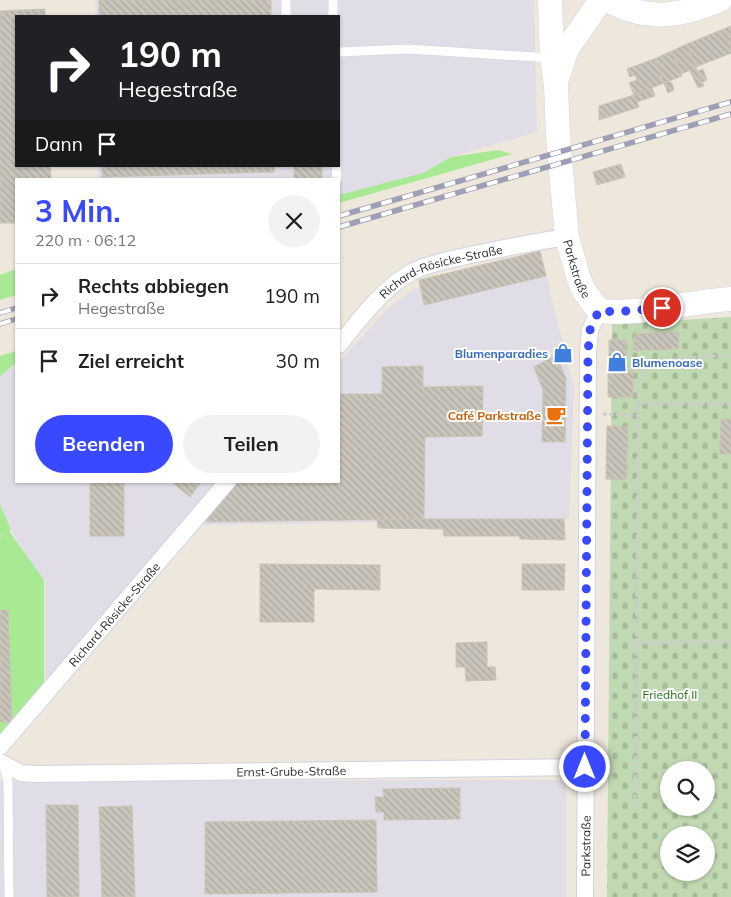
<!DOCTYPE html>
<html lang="de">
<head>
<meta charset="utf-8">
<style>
  :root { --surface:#fff; --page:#f2f2f2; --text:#202124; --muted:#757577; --line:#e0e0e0; --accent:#3849ff }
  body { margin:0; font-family:Mulish,sans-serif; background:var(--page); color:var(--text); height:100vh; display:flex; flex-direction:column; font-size:19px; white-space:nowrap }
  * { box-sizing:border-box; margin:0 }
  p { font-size:16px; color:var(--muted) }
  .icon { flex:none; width:28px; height:28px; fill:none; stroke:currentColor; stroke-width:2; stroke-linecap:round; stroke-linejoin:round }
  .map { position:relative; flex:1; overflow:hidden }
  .drawer { position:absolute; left:15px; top:178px; width:325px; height:305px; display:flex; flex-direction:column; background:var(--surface); border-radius:0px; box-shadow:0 1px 4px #0004 }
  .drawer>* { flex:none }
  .banner { position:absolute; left:15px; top:15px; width:325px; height:152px; border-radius:0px; box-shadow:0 1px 4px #0004; background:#202124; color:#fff; overflow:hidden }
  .controls { position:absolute; left:660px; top:761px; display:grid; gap:10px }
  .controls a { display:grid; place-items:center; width:55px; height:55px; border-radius:50%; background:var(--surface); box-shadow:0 1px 4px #0004; font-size:25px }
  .pin { position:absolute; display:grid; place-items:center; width:42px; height:42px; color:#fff; margin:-21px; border:2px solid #fff; border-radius:50%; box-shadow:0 1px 5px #0007 }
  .me { position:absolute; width:55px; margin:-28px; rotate:0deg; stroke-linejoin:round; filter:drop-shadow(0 0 4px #0008) }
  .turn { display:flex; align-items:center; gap:18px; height:105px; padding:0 20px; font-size:22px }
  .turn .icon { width:65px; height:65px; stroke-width:2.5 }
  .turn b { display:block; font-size:35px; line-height:42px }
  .then { display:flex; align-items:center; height:48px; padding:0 20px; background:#0003; gap:10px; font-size:19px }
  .round { display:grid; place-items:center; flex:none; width:52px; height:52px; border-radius:26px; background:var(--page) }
  .overview { display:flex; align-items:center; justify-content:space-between; height:85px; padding:0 20px }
  h1 { font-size:30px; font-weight:700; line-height:38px; color:var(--accent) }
  .cta { display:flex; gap:10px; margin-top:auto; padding:10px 20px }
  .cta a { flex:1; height:58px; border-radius:30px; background:var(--accent); color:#fff; font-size:20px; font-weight:700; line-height:58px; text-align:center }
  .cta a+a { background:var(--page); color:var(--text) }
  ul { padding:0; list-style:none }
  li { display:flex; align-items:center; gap:15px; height:65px; padding:0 20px; border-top:1px solid var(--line) }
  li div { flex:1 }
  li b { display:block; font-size:19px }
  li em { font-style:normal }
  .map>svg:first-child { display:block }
  .industrial { fill:#e0dde6 }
  .grass { fill:#a8e994 }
  .cemetery { fill:url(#cemetery-stones); fill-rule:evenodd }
  .building { fill:url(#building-back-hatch); stroke:#cac4b5 }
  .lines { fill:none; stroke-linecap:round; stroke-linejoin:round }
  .lane-casing { stroke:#d1d3e5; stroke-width:10 }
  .street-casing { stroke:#d1d3e5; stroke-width:18 }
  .secondary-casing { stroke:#d1d3e5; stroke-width:25 }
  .path { stroke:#ccc; stroke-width:3; stroke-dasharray:4 2.5; stroke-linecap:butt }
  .lane { stroke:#fff; stroke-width:9 }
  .street { stroke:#fff; stroke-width:16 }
  .secondary { stroke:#fff; stroke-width:24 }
  .rail-casing { stroke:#9e9fb7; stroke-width:5.5 }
  .rail { stroke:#fff; stroke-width:4; stroke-dasharray:11; stroke-linecap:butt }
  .route { stroke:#3849ff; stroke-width:9; stroke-dasharray:0 16.2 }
  .labels { text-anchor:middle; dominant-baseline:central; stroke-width:4; stroke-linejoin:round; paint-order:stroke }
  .street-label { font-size:12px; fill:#2b2b2b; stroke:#fff }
  .shop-label { font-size:12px; font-weight:bold; fill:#366cbe; stroke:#fff; text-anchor:end }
  .food-label { font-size:12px; font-weight:bold; fill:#c56008; stroke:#fff; text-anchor:end }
  .park-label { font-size:12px; fill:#1e6f14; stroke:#fff }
</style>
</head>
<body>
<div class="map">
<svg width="731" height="897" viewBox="0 0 731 897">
  <defs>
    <pattern id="cemetery-stones" width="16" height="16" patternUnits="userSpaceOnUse" patternTransform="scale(1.25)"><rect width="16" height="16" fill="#c1d9b2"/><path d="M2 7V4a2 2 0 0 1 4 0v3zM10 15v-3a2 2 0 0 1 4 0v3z" fill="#a6ba99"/></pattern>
    <pattern id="building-back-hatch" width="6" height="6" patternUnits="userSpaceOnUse" patternTransform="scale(1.25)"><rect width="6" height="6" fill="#c9c5bb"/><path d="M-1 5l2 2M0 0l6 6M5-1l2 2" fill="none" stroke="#ada9a1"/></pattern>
  </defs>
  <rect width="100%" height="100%" fill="#eee8dc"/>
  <path class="industrial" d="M 95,0 L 534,0 L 537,132 L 451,157 L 424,173 L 339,195 L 339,179 L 98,179 L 98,166 L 339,166 L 339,16 L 96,16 Z
    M 540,251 L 574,388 L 569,519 L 201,525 L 237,481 L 339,481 L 339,362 L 345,355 L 390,306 L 415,288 Z
    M 16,363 L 16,481 L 217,481 L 45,682 L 45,580 L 35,570 L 11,530 L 0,504 L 0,376 Z
    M 566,780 L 566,897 L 0,897 L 0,781 Z"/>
  <path class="grass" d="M 498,150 L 512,154 L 339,203 L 339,195 L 423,173 L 451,157 Z
    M 16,269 L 16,295 L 0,300 L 0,275 Z
    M 16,351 L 16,363 L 0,376 L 0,356 Z
    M 0,504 L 11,530 L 9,531 L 44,580 L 44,684 L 0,734 L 0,537 L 5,534 L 0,536 Z"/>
  <path class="cemetery" d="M 731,317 L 731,897 L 607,897 L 612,324 ZM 669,770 L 706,770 L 706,808 L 669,808 ZM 669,835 L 706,835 L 706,872 L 669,872 Z"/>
  <path class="building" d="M 99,0 L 271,0 L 271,16 L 99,16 Z
    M 45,9 L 45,16 L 16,16 L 16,166 L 50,166 L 51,179 L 16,179 L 16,223 L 0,223 L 0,11 Z
    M 731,26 L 731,53 L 696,67 L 687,44 Z
    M 687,44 L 696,68 L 681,74 L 672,51 Z
    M 672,51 L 682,76 L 664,83 L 654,59 Z
    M 654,59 L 664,83 L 634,95 L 629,83 L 637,80 L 635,75 L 630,77 L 627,69 Z
    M 696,68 L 704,86 L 698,88 L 690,71 Z
    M 703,69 L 707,80 L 702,82 L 698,71 Z
    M 668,81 L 672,83 L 674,90 L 668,93 L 664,83 Z
    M 652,88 L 655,96 L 637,102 L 634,95 Z
    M 634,95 L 639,107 L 599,120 L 599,106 Z
    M 621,164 L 625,177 L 597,185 L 593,172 Z
    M 102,166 L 274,166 L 274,172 L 102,177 Z
    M 294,166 L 322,166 L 322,179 L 294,179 Z
    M 540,251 L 546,276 L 424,305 L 419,280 Z
    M 678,332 L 679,348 L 663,350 L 633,350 L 635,334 Z
    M 609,340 L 626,340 L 626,366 L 609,366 Z
    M 564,342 L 566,360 L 560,364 L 553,349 Z
    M 556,355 L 566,378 L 565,442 L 542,442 L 543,390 L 534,367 Z
    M 423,366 L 423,387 L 483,386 L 482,436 L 425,437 L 424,519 L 207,522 L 205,517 L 237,481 L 339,481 L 339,394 L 382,394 L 382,367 Z
    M 608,370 L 633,370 L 633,397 L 608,397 Z
    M 721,419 L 731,419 L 731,454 L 720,454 Z
    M 607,426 L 628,427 L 626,480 L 606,479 Z
    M 90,481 L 124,481 L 124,536 L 90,536 Z
    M 173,481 L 202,481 L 190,497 L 172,482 Z
    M 424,519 L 564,519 L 565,540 L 520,539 L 519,536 L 444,536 L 443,529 L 378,528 L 377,520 Z
    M 260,564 L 380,565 L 380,590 L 314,589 L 314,622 L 260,622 Z
    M 522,564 L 565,564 L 564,590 L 522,590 Z
    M 0,610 L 8,610 L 12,722 L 0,722 Z
    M 487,642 L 487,667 L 495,667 L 496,680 L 466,681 L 465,667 L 456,667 L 456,643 Z
    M 460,788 L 460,819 L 384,820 L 384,812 L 376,812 L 375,797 L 384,797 L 383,789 Z
    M 46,805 L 78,805 L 79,897 L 47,897 Z
    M 132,806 L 135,897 L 102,897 L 99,807 Z
    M 376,820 L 377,892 L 205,894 L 205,822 Z"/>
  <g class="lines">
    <defs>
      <path id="lane" d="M 286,0 L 286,16
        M 332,16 L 333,14 L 333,0
        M 339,52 L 408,49 L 551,58
        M 336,166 L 337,179
        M 4,765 L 8,781 L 9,897"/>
      <g id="street">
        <path id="s1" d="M 339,345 C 359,320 385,285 414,271 C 430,263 449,260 466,256 C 499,249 533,242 567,237"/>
        <path id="s2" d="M 0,747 L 228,481"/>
        <path id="s3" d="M 0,762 L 21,773 L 35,774 L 585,767"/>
        <path id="s4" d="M 585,897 L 588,352 L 590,330 L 599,311"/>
      </g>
      <g id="secondary">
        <path id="s5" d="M 550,0 L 552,58 L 556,85 L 558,137 L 567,237 L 579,280 L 584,291 L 599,311 C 643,315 687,302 731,299"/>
        <path d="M 607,0 C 648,22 679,17 720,0"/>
        <path d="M 558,76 L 567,49 L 601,0"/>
      </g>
    </defs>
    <use href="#lane" class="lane-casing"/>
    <use href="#street" class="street-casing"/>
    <use href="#secondary" class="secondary-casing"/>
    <path class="path" d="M 638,403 C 639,392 637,377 645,369 C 657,357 713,357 731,355
      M 603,414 L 638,416 L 638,403 L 731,404
      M 636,643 L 731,642
      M 635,805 L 638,416"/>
    <use href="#lane" class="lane"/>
    <use href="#street" class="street"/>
    <use href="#secondary" class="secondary"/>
    <defs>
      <path id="rail" d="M 339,216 L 731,102
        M 339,227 L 731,114
        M 0,313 L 16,308
        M 0,324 L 16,319"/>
    </defs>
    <use href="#rail" class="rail-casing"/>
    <use href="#rail" class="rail"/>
  </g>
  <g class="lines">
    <path class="route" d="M 585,767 L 588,352 L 590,330 L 599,310 L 614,312 L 662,308"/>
  </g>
  <defs>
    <symbol id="shop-bare" viewBox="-9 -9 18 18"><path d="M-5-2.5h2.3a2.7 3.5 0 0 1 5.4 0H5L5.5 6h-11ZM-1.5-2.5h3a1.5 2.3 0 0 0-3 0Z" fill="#3f7fe0" stroke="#fff" stroke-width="2.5" paint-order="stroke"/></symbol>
    <symbol id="cafe-bare" viewBox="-9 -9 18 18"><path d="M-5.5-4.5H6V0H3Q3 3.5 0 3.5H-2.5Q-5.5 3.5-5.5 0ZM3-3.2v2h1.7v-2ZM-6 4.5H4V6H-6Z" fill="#e8710a" stroke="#fff" stroke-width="2.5" paint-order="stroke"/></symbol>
  </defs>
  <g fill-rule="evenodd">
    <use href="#shop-bare" x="549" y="339" width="28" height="28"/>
    <use href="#shop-bare" x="603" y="348" width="28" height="28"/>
    <use href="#cafe-bare" x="542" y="401" width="28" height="28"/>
  </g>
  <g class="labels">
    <g class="street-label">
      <text stroke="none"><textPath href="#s5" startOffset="271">Parkstraße</textPath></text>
      <text stroke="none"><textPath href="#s1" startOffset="131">Richard-Rösicke-Straße</textPath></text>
      <text stroke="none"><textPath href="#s2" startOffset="175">Richard-Rösicke-Straße</textPath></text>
      <text stroke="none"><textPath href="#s3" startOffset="294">Ernst-Grube-Straße</textPath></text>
      <text stroke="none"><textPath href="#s4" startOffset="51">Parkstraße</textPath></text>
    </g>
    <g class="shop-label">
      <text x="548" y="353">Blumenparadies</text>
      <text x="632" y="362" text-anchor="start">Blumenoase</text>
    </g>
    <g class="food-label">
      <text x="541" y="415">Café Parkstraße</text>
    </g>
    <g class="park-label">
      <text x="670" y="694">Friedhof II</text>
    </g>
  </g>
</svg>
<div class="controls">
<a><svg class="icon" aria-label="search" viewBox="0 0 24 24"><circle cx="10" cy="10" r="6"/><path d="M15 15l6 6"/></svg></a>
<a><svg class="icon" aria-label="layers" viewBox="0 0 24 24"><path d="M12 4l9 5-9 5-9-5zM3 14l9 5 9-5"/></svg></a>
</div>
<div class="pin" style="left:662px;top:308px;background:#d93025"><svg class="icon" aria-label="arrive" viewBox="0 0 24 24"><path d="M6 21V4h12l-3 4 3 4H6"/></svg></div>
<svg class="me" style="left:585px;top:767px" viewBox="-20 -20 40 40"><circle r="17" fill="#3849ff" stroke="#fff" stroke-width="3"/><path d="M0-11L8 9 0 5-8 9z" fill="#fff"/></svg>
<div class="banner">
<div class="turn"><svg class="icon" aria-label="right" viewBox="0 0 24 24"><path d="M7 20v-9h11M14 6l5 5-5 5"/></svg><div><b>190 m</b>Hegestraße</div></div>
<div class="then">Dann<svg class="icon" aria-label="arrive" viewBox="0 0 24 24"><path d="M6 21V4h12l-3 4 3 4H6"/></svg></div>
</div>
<section class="drawer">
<div class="overview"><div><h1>3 Min.</h1><p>220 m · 06:12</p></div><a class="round"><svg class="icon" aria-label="close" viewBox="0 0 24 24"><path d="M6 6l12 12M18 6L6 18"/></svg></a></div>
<ul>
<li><svg class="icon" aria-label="right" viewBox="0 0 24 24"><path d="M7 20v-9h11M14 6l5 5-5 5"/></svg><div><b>Rechts abbiegen</b><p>Hegestraße</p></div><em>190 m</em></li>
<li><svg class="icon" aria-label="arrive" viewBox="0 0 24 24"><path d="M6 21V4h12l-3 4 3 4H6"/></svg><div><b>Ziel erreicht</b></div><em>30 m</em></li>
</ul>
<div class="cta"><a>Beenden</a><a>Teilen</a></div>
</section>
</div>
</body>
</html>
